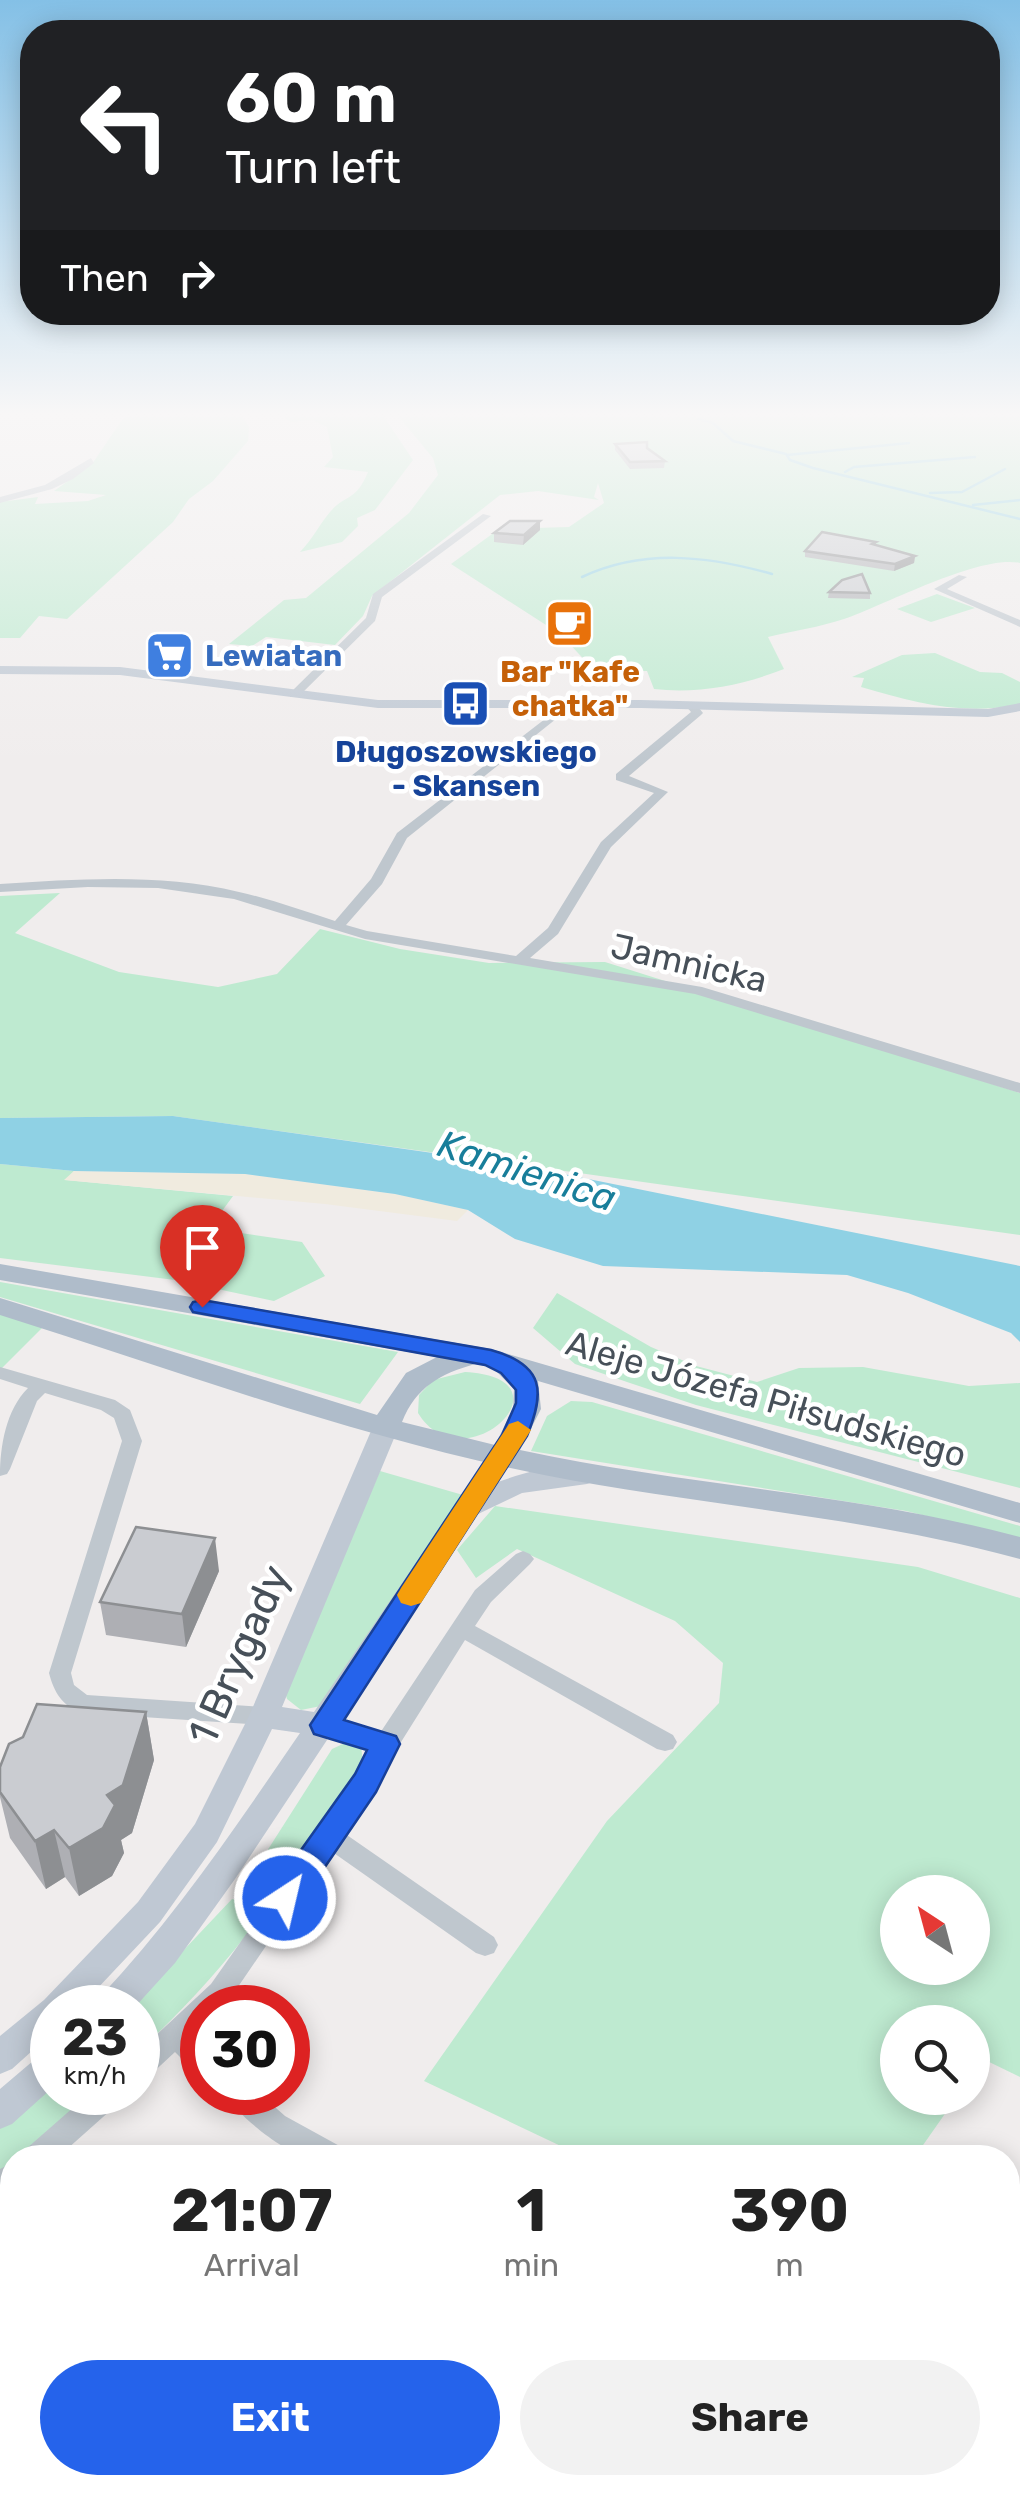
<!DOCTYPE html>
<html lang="en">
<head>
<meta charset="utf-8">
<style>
  :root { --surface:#fff; --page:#f2f2f2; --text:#222; --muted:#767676; --accent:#2563eb }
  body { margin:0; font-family:Rubik,sans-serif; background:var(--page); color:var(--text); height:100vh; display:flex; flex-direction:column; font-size:38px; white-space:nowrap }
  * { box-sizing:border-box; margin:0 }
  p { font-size:32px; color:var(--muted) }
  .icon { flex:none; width:55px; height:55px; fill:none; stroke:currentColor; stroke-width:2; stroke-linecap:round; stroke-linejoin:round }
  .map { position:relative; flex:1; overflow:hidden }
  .panel { position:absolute; left:0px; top:2145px; width:1020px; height:350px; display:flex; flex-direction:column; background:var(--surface); border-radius:40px 40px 0 0; box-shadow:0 5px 25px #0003 }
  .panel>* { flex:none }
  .guide { position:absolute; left:20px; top:20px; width:980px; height:305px; border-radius:40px; box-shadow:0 5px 25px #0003; background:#202124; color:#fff; overflow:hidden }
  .needle { width:65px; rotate:324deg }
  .buttons { position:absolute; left:880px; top:1875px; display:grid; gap:20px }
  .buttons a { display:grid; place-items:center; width:110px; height:110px; border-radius:50%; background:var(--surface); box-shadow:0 5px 25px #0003; font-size:50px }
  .speed { position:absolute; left:30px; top:1985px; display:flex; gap:20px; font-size:50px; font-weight:700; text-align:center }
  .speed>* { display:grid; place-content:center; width:130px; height:130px; border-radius:50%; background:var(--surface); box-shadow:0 5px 25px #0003; line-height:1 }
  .speed small { font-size:25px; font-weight:400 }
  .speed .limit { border:15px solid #d22; background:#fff; color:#111 }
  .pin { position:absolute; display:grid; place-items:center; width:85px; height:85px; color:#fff; margin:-102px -42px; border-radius:50% 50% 50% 0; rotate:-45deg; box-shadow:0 0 10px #0007 }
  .pin .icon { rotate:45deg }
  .me { position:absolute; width:110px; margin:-55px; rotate:35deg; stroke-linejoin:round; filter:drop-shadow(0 0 8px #0008) }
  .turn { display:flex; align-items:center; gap:35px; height:210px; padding:0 40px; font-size:45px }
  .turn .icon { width:130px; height:130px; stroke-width:2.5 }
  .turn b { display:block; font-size:70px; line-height:85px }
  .then { display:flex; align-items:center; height:95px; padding:0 40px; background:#0003; gap:20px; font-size:38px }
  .eta { display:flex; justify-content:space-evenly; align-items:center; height:170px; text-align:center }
  .eta b { font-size:60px; font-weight:700; line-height:70px }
  .cta { display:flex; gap:20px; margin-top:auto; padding:20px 40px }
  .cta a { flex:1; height:115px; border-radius:60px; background:var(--accent); color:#fff; font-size:40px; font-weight:700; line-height:115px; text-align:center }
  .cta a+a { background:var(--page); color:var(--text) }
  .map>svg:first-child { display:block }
  .green { fill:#beead0; fill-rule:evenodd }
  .sand { fill:#f0ebdf }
  .water { fill:#8fd1e4 }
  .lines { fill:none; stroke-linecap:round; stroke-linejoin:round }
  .stream { stroke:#8fd1e4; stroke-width:2.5 }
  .street { fill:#bfc7ce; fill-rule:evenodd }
  .secondary { fill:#bfc8d3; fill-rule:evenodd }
  .primary { fill:#afbcca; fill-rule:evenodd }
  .wall { fill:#aeafb4 }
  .shaded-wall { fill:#8d8f92 }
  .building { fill:#caccd1; stroke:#8d8f92; stroke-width:2.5 }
  .route { fill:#2563eb; stroke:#184099; stroke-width:2.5 }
  .slow { fill:#f59e0b }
  .labels { text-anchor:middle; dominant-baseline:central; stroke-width:9; stroke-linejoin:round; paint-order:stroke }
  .far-shop-label { font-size:30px; font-weight:bold; fill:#366cbe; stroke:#fff; text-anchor:start }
  .far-food-label { font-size:30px; font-weight:bold; fill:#c56008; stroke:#fff }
  .far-transit-label { font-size:30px; font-weight:bold; fill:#164399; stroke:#fff }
  .street-label { font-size:35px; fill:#475059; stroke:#fff }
  .water-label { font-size:38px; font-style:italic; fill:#187e9a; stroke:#fff }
  .near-street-label { font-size:42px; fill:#475059; stroke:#fff }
</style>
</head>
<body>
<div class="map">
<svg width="1020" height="2495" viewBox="0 0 1020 2495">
  <rect width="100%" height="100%" fill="#f0eded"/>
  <path class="green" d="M 124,417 L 243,417 L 249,427 L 248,441 L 213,481 L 189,499 L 173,522 L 67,619 L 39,616 L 20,638 L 0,638 L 0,502 L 38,497 L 35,504 L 88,501 L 106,495 L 54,491 L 92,464 Z
    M 284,417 L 384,417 L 413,460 L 375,510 L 357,518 L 358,526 L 342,542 L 300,552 C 312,540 319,525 330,512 C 346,493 355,503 368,472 L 324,467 L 333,457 L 327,427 L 312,420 L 291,422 Z
    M 399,417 L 1020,417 L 1020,563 C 980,554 887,604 844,619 C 820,627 793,631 768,637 L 784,669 C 743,685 699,694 654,689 L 647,671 L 596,672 L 560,634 L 451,564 L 499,529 L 569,527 L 604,503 L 598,483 L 594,497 L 599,500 L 538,491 L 500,495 L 372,596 L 363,616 L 335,645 L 266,637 L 252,646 L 229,644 L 284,600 L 306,598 L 409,513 L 438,475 L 433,458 Z
    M 937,594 L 975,608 L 931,622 L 897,609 Z
    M 935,653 L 980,672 L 1002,673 L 1020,682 L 1020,704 C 964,716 916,703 861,687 L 864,678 L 852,677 L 902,655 Z
    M 60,893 L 15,933 L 119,972 L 218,987 L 277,974 L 320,929 L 400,949 L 489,963 L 605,962 L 1020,1093 L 1020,1235 L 173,1116 L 0,1118 L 0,896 Z
    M 0,1164 L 74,1171 L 66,1180 L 233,1196 L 214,1222 L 214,1229 L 302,1242 L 325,1276 L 274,1301 L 175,1280 L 0,1258 Z
    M 0,1282 L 398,1352 L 360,1404 L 0,1297 Z
    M 557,1293 L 651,1347 L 696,1366 L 757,1382 L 799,1368 L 863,1367 L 969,1386 L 1020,1383 L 1020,1488 L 696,1405 L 627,1382 L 575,1364 L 533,1328 Z
    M 0,1310 L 49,1321 L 0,1370 Z
    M 465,1372 C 578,1378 463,1487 418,1413 L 419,1395 L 433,1380 Z
    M 571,1401 L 592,1402 L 1020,1526 L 1020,1539 L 906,1511 L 531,1451 L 547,1416 Z
    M 380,1471 L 463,1495 L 321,1706 L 301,1710 L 287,1699 L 285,1692 Z
    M 495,1506 L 918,1567 L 1020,1598 L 1020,2077 L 983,2059 L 973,2074 L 972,2022 L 898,2022 L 898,2098 L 956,2098 L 914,2158 L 584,2157 L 424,2081 L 607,1821 L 719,1703 L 723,1663 L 675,1621 L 517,1549 L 476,1578 L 457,1550 ZM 898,1892 L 972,1892 L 972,1968 L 898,1968 Z
    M 345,1743 L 361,1746 L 363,1763 L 282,1883 L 260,1873 L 265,1867 L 260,1862 L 332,1749 Z
    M 254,1881 L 279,1891 C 237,1951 192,2002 138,2052 L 138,2008 L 129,2008 L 232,1899 L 237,1900 Z
    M 50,2085 L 52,2092 L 57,2093 L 78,2113 L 23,2157 L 12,2158 L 12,2166 L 0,2176 L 0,2128 Z
    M 721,2483 L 981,2482 L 1004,2492 L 715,2495 Z"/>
  <path class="sand" d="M 74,1171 L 245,1174 L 395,1194 L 468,1210 L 457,1221 L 325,1204 L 64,1180 Z"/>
  <path class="water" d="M 173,1116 L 524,1166 L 1020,1266 L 1020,1342 L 1011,1333 L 908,1293 L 847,1275 L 603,1266 L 515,1239 L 468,1210 L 395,1194 L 245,1174 L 74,1171 L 0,1164 L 0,1118 Z"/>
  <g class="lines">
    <path class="stream" d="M 698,419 L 713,423 L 733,441 L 786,454 L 790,460 L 813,468 L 1020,519
      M 787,455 L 909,443
      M 845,472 L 854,467 L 975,457
      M 930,493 L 962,492 L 1005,469
      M 973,505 L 1020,500
      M 582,577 C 644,548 708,556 772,574"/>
    <path class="street" d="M 91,458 L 94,463 L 73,479 L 52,489 L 0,503 L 0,497 L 45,485 Z
      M 483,514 L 491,516 L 382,597 L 375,621 L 298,697 L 290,697 L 290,693 L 366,618 L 373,594 Z
      M 959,575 L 967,577 L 947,589 L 1020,620 L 1020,627 L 934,589 Z
      M 567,702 L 571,703 L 571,707 L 407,838 L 382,884 L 346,925 L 367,931 L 516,956 L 548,928 L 601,842 L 654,793 L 616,780 L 616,774 L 691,712 L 685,705 L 687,703 L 695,703 L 703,713 L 701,715 L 629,776 L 668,792 L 611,847 L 558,934 L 530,958 L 702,987 L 1020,1083 L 1020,1093 L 695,994 L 365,939 L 234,899 L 158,888 L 88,887 L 0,892 L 0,884 C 79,879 161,873 239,892 C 271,899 303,911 335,921 L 371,879 L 397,833 Z
      M 0,1367 L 115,1400 L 130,1410 L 142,1441 L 71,1673 L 74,1685 L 87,1695 L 264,1707 L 272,1710 L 275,1716 L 272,1722 L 264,1725 L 82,1713 C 62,1706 54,1692 49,1673 L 122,1441 L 114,1418 L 101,1410 L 45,1393 L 37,1401 L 10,1469 L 7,1474 L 0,1476 C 0,1446 6,1410 28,1388 L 0,1379 Z
      M 523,1551 L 530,1554 L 534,1559 L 530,1564 L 491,1602 L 475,1626 L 673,1735 L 677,1742 L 673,1749 L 665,1751 L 657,1749 L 465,1640 L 344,1833 L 494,1937 L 498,1945 L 494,1953 L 485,1956 L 476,1953 L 331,1851 L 229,2000 L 222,2008 L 202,2008 L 202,2026 L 194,2034 L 202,2043 L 202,2073 L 193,2070 L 175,2052 L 147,2078 L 138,2081 L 138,2052 L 211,1984 L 357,1776 L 371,1749 L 316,1731 L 313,1725 L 316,1719 L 324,1716 L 380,1733 L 475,1590 L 516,1554 Z
      M 91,2092 L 124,2092 L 121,2101 L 57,2158 L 22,2158 L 26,2149 Z
      M 225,2092 L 258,2092 L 285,2116 L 345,2149 L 349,2158 C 336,2158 320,2160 308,2158 C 284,2152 234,2114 225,2092 Z
      M 12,2163 L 12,2195 L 0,2201 L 0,2169 Z
      M 0,2242 L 12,2249 L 12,2286 L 0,2279 Z
      M 12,2356 L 12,2391 L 0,2397 L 0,2361 Z
      M 148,2482 L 187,2482 L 180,2495 L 142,2495 Z
      M 492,2482 L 540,2482 L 547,2495 L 500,2495 Z"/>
    <path class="secondary" d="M 0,666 L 120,667 L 378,700 L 641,700 L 988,709 L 1020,703 L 1020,711 L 988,717 L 641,708 L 378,708 L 120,675 L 0,674 Z
      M 387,1416 L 396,1418 L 400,1424 L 282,1707 L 314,1712 L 493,1450 L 511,1450 L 515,1456 L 498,1482 C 526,1472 567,1460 596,1469 L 600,1475 L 596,1481 L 587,1484 L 522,1493 L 476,1515 L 235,1879 L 175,1963 L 134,2008 L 95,2008 L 100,1997 C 176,1916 237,1825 300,1733 L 272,1729 L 217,1842 L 160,1922 L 79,2008 L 52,2008 L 52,2033 L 12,2069 L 0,2074 L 0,2036 L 44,2000 L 138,1902 L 195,1824 L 249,1716 L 374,1424 L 378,1418 Z
      M 52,2050 L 52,2088 L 12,2124 L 0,2129 L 0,2089 L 40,2055 Z"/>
    <path class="primary" d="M 0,1264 L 491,1349 L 1020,1503 L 1020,1523 L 538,1381 L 541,1409 L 520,1450 C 686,1486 856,1493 1020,1537 L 1020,1559 C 863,1516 703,1506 544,1475 C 358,1438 180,1372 0,1315 L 0,1298 L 377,1415 L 406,1373 L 437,1357 L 0,1280 ZM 475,1364 L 492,1367 L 514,1389 L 513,1409 L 495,1445 L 402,1422 C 416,1387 440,1374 475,1364 Z"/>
  </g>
  <path class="wall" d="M 615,444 L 647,448 L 665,461 L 664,468 L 630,469 L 615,450 Z
    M 540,521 L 540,530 L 523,545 L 494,542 L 494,533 Z
    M 876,542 L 876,545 L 915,556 L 914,563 L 894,571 L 805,557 L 805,551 Z
    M 829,592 L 870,593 L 870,599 L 828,598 Z
    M 219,1571 L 186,1647 L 106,1635 L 100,1602 Z
    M 146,1712 L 154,1760 L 132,1833 L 121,1840 L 124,1853 L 112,1876 L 79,1896 L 65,1877 L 46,1889 L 10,1838 L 0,1797 L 0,1767 Z"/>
  <path class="shaded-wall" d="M 540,521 L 540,530 L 523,545 L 524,535 Z
    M 915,556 L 914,563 L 894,571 L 895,564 Z
    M 215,1538 L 219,1571 L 186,1647 L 182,1614 Z
    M 146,1712 L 154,1760 L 132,1833 L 121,1840 L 124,1853 L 112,1876 L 79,1896 L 69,1848 L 107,1795 Z
    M 54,1830 L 65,1877 L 46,1889 L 35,1841 Z"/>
  <path class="building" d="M 647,442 L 647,448 L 665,461 L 630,462 L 615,444 Z
    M 510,521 L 540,521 L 524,535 L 494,533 Z
    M 822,532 L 876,542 L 872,544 L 915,556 L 895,564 L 805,551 Z
    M 862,574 L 870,593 L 829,592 L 842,580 Z
    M 136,1527 L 215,1538 L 182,1614 L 100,1602 Z
    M 37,1704 L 146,1712 L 123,1785 L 107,1795 L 115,1805 L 103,1828 L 69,1848 L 54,1830 L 35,1841 L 0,1792 L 0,1767 L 9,1744 L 23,1737 Z"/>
  <linearGradient id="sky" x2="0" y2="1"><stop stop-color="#84c0e6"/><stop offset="0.54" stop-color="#f8f7f7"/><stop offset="1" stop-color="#f8f7f7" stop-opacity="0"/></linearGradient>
  <rect width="1020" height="766" fill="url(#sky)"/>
  <path class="route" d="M 202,1300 L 491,1350 C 545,1365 545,1392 527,1436 L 344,1720 L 396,1736 L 400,1744 L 376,1792 L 297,1908 L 285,1912 L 274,1908 L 269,1898 L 274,1888 L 355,1774 L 367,1750 L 314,1734 L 310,1725 L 502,1435 L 516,1403 L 516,1390 L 501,1373 L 485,1365 L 193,1312 L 190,1307 L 193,1302 Z"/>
  <path class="slow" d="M 518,1421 L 531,1430 L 421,1603 L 411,1606 L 401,1603 L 397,1595 L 401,1588 L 509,1424 Z"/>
  <defs>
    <symbol id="cafe-square" viewBox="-11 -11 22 22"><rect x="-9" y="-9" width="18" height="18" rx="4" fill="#e8710a" stroke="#fff"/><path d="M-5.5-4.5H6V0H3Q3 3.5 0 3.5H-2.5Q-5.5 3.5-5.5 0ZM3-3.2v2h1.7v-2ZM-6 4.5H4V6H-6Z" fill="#fff"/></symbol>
    <symbol id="supermarket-square" viewBox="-11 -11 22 22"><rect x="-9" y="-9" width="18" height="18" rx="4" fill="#3f7fe0" stroke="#fff"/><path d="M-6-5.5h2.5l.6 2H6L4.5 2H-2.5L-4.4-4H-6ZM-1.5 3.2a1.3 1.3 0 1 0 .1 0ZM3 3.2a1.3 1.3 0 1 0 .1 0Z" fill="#fff"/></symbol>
    <symbol id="bus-square" viewBox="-11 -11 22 22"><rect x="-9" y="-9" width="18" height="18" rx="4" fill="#1a4fb4" stroke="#fff"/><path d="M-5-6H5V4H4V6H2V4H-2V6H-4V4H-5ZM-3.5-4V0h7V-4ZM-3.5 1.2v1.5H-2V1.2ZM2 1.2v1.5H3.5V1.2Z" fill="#fff"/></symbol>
  </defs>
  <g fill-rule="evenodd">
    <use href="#cafe-square" x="542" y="596" width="55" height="55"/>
    <use href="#supermarket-square" x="142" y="628" width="55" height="55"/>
    <use href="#bus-square" x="438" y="676" width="55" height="55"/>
  </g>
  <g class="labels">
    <g class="far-shop-label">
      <text x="205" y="656">Lewiatan</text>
    </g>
    <g class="far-food-label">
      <text x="570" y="672">Bar "Kafe<tspan x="570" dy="34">chatka"</tspan></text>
    </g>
    <g class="far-transit-label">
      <text x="466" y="752">Długoszowskiego<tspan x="466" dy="34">- Skansen</tspan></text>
    </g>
    <g class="street-label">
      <text transform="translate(689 963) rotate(13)">Jamnicka</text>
      <text transform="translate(766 1399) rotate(16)">Aleje Józefa Piłsudskiego</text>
    </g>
    <g class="water-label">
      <text transform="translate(527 1171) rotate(18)">Kamienica</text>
    </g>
    <g class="near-street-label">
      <text transform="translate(239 1655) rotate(-66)">1 Brygady</text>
    </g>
  </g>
</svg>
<div class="buttons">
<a><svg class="needle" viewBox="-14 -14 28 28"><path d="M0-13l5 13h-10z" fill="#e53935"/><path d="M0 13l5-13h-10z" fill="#767676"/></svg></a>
<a><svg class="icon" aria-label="search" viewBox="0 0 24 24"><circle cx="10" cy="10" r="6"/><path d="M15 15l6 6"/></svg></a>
</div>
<div class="speed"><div>23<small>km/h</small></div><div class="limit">30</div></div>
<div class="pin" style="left:202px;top:1307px;background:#d93025"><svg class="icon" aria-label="arrive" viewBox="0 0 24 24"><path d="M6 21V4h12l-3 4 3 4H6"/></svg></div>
<svg class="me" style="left:285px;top:1898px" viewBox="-20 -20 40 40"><circle r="17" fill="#2563eb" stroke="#fff" stroke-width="3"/><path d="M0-11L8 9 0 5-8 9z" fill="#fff"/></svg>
<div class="guide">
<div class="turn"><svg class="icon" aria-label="left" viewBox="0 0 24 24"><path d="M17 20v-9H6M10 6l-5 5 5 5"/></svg><div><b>60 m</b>Turn left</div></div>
<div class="then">Then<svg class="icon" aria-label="right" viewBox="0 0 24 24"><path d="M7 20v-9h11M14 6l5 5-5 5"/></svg></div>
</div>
<section class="panel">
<div class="eta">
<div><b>21:07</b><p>Arrival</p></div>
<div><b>1</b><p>min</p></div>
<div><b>390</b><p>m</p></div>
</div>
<div class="cta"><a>Exit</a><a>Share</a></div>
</section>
</div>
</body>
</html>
